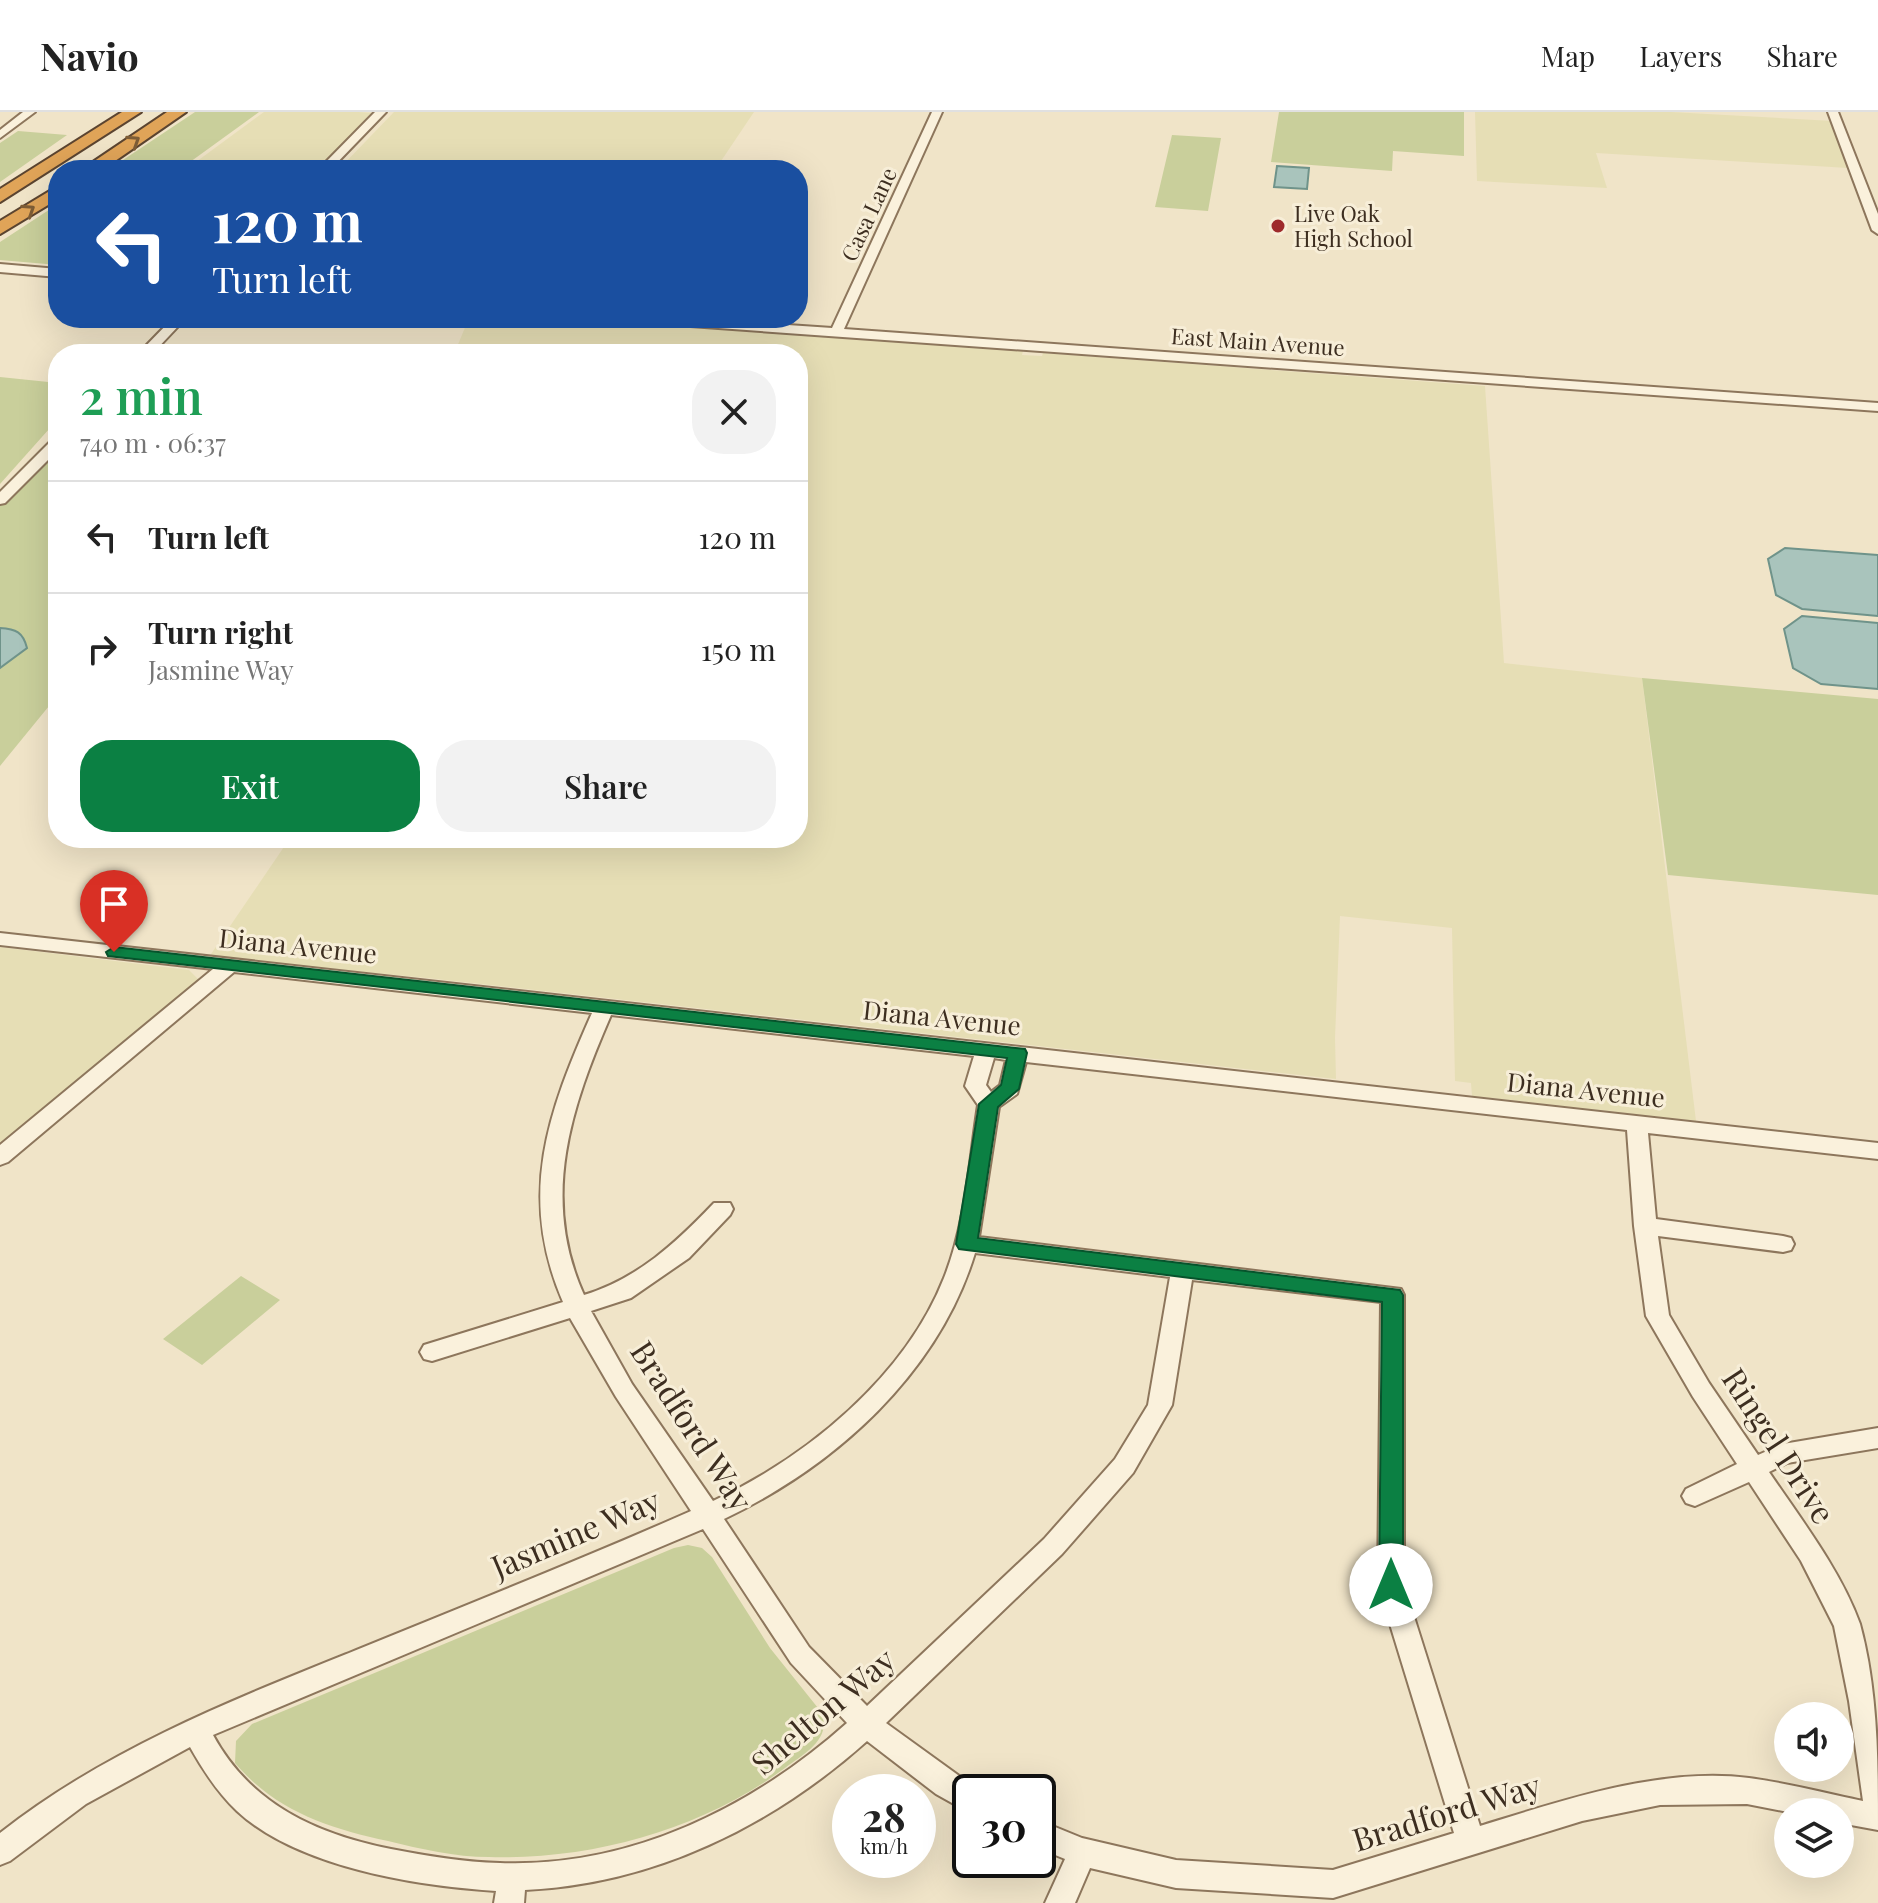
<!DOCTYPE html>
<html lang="en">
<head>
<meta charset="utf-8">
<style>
  :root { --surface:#fff; --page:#f2f2f2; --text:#222; --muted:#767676; --line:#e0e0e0; --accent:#0b8043 }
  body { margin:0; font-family:"Playfair Display",serif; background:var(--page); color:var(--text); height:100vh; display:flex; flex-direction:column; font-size:30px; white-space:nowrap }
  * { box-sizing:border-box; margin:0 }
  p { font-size:26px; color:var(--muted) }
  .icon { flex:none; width:44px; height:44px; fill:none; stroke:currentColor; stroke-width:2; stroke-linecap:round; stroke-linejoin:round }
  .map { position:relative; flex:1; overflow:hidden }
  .side { position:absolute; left:48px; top:232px; width:760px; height:504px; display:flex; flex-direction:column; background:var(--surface); border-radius:32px; box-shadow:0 8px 32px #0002 }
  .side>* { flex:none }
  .hud { position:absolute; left:48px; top:48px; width:760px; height:168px; border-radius:32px; box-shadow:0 8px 32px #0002; background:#1a4fa0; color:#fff; overflow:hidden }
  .fabs { position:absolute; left:1774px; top:1590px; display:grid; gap:16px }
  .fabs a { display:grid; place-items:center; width:80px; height:80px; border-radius:50%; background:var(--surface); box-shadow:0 8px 32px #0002; font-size:40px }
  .speed { position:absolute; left:832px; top:1662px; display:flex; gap:16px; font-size:40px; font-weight:700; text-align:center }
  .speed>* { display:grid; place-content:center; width:104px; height:104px; border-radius:50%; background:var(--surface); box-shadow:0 8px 32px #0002; line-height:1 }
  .speed small { font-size:20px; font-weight:400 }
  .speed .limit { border:4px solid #111; border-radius:12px; background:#fff; color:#111 }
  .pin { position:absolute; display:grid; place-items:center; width:68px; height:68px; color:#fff; margin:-82px -34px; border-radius:50% 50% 50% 0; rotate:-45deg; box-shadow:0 0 8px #0007 }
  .pin .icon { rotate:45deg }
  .me { position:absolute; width:88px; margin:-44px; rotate:0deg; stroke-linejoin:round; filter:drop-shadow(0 0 6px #0008) }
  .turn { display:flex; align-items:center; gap:28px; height:168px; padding:0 32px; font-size:36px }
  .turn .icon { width:104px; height:104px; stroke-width:2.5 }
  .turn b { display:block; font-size:56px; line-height:68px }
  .round { display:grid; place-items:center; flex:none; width:84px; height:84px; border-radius:32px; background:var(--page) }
  .head { display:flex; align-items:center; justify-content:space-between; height:136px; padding:0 32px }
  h1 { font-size:48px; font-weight:600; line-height:60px; color:#1e9e55 }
  .cta { display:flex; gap:16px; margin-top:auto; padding:16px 32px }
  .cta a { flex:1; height:92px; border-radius:32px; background:var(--accent); color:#fff; font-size:32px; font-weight:600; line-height:92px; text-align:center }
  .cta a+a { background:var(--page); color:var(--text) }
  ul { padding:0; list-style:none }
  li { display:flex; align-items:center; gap:24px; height:112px; padding:0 32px; border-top:2px solid var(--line) }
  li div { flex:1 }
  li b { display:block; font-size:30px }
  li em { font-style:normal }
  header { display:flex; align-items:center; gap:48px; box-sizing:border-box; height:112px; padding:0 40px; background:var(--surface); border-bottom:2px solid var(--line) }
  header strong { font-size:38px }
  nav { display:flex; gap:44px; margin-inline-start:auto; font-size:28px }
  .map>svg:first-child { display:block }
  .farmland { fill:#e6deb5 }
  .green { fill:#c9cf9b }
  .water { fill:#a9c4bc; stroke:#6f938a; stroke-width:2 }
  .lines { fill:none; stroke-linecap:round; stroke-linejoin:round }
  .minor-casing { stroke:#8d765c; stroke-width:4 }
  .highway-casing { stroke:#5b4430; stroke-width:4 }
  .minor { fill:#faf1dc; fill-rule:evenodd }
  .highway { fill:#e0a458; fill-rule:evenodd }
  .oneway { stroke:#7e5d36 }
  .route { fill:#0b8043; stroke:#07532c; stroke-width:2 }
  .poi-dot { fill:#9e2a2b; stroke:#f7eed8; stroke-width:3 }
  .labels { text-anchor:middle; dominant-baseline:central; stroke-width:6; stroke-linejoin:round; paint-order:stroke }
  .far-poi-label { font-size:22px; fill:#3d2e20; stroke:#f7eed8; text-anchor:start }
  .far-street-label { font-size:22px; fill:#3d2e20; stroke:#f7eed8 }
  .street-label { font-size:26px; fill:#3d2e20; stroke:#f7eed8 }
  .near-street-label { font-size:32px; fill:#3d2e20; stroke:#f7eed8 }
</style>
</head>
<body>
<header>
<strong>Navio</strong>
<nav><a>Map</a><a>Layers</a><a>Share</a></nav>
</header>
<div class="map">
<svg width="1878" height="1791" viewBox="0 0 1878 1791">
  <rect width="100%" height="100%" fill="#f0e4c8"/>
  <path class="farmland" d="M 264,0 L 359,0 L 374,1 L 316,58 L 185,58 Z
    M 394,0 L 754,0 L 715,58 L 338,58 Z
    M 1475,0 L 1671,0 L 1833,9 L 1848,56 L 1596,41 L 1607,76 L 1477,69 Z
    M 469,206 L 589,206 L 1023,239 L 1022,243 L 1042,244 L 1043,241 L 1485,274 L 1504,551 L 1642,566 L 1696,1009 L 1472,984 L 1471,971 L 1455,969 L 1452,816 L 1340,804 L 1335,926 L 1336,967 L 427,866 L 209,845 L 290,726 L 798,726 L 798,242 L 454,242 Z
    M 0,835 L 189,858 L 199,868 L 0,1033 Z"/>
  <path class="green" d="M 195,0 L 259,0 L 179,58 L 108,58 Z
    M 1279,0 L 1464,0 L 1464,44 L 1393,39 L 1392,59 L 1271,50 Z
    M 18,19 L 67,23 L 0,70 L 0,31 Z
    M 1172,23 L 1221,26 L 1208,99 L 1155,95 Z
    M 58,92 L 58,153 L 0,148 L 0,130 Z
    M 0,265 L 58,271 L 58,307 L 0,372 Z
    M 58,332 L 58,583 L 0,654 L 0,390 Z
    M 1642,566 L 1878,587 L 1878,783 L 1668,763 Z
    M 241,1164 L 280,1188 L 202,1253 L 163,1227 Z
    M 688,1433 L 702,1436 L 712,1445 L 770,1536 L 822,1601 C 831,1628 805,1641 785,1656 C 702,1717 593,1748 489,1745 C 455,1745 421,1737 388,1729 C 328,1716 276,1699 235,1651 L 236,1629 L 252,1612 L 674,1436 Z"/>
  <path class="water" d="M 1277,54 L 1309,56 L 1307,77 L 1274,75 Z
    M 1785,436 L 1878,443 L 1878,504 L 1802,497 L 1776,483 L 1768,447 Z
    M 1802,504 L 1878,511 L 1878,577 L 1821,572 L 1793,556 L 1784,517 Z
    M 0,516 C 16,517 23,520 27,536 L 0,556 Z"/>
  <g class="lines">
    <defs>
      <path id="minor" d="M 23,0 L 35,0 L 0,26 L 0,18 Z
        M 375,0 L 386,0 L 330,58 L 318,58 Z
        M 932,0 L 942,0 L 844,217 L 1878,291 L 1878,299 L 634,210 L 628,206 L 688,206 L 832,216 Z
        M 1828,0 L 1838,0 L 1878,102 L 1878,122 L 1872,118 Z
        M 0,152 L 58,157 L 58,165 L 0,160 Z
        M 173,206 L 186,206 L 152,242 L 138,242 Z
        M 58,326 L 58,338 L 5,391 L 0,392 L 0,380 L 53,327 Z
        M 0,821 L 1878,1031 L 1878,1047 L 1648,1021 L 1656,1107 L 1783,1124 L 1791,1126 L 1794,1132 L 1791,1138 L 1783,1140 L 1658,1124 L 1669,1203 L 1709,1271 L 1758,1343 L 1783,1332 L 1878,1316 L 1878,1336 L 1787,1351 L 1769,1360 C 1801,1407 1841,1459 1860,1512 C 1878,1578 1878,1650 1878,1718 L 1840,1711 L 1840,1700 L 1788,1700 L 1747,1692 L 1660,1693 L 1582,1709 L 1333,1786 L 1176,1776 L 1090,1756 L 1075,1791 L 1045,1791 L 1065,1747 L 1038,1736 L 1038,1708 L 1082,1726 L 1176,1748 L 1333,1758 L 1454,1721 L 1378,1473 L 1381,1190 L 1192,1168 L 1172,1293 L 1133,1361 L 1062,1442 L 886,1611 L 980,1679 L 970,1680 L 970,1701 L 936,1682 L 867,1629 C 772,1714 654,1772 525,1778 L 524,1791 L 494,1791 L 496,1779 C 416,1774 297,1755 237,1699 C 217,1680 203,1658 190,1635 L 86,1692 L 10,1749 L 0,1753 L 0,1721 C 104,1639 227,1590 349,1541 C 464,1494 578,1449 691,1399 L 616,1285 L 570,1206 L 432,1249 L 424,1247 L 420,1240 L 424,1233 L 563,1190 C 517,1084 548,1000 592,901 L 234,860 L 8,1050 L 0,1053 L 0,1033 L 213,857 L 0,833 ZM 611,903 L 974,944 L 965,974 L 978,993 C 969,1050 966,1111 944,1166 C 905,1265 807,1345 713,1389 L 632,1272 L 591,1199 L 631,1186 L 689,1146 L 730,1103 L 733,1097 L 730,1091 L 714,1091 C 676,1131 637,1167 584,1183 C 540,1086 571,995 611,903 ZM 994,946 L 1006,948 L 1000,973 L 991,980 L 986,973 ZM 1026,950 L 1627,1018 L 1634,1114 L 1646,1204 L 1693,1285 L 1737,1352 L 1686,1377 L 1682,1384 L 1686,1391 L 1695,1394 L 1749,1370 L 1801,1449 L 1834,1514 L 1849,1589 L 1863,1689 C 1826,1681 1787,1671 1749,1666 C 1660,1655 1564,1688 1480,1714 L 1404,1473 L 1404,1183 L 1401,1177 L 979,1125 L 999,995 L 1017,982 ZM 975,1141 L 1170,1165 L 1148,1293 L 1115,1347 L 1044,1427 L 867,1594 L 809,1535 L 724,1407 C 835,1354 938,1262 975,1141 ZM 703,1417 L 791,1551 L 847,1611 C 752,1696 629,1756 500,1751 C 463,1750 427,1744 391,1737 C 317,1722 251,1693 213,1623 Z"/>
      <path id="highway" d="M 122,0 L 141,0 L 0,90 L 0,77 Z
        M 167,0 L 186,0 L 102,58 L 81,58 Z
        M 58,74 L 58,87 L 0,122 L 0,109 Z"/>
    </defs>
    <use href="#minor" class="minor-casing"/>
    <use href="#highway" class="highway-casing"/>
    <use href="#minor" class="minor"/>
    <use href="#highway" class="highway"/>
  </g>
  <defs><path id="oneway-chevron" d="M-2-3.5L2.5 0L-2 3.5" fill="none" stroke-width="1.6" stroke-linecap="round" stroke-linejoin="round" transform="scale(2)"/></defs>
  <g class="oneway">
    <use href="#oneway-chevron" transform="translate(134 29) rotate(-33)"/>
    <use href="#oneway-chevron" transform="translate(29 98) rotate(-33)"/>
  </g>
  <path class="route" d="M 114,835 L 1025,937 L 1027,941 L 1019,977 L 998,995 L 978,1126 L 1400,1178 L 1403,1183 L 1403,1473 L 1399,1480 L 1391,1483 L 1383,1480 L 1379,1473 L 1382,1190 L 959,1137 L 956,1132 L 979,992 L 1001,973 L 1007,946 L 108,844 L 106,840 Z"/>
  <circle class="poi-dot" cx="1278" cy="114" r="8"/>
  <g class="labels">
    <g class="far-poi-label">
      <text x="1294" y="101">Live Oak<tspan x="1294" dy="25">High School</tspan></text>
    </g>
    <g class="far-street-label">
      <text transform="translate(868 102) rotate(-65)">Casa Lane</text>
      <text transform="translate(1258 229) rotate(4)">East Main Avenue</text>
    </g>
    <g class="street-label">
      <text transform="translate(298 833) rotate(6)">Diana Avenue</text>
      <text transform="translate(942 905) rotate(6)">Diana Avenue</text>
      <text transform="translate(1586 977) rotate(6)">Diana Avenue</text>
    </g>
    <g class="near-street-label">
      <text transform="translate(693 1313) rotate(57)">Bradford Way</text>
      <text transform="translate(1780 1333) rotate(57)">Ringel Drive</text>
      <text transform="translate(575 1420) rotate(-23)">Jasmine Way</text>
      <text transform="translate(822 1598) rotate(-40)">Shelton Way</text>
      <text transform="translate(1446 1699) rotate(-17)">Bradford Way</text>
    </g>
  </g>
</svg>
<div class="fabs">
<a><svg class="icon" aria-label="sound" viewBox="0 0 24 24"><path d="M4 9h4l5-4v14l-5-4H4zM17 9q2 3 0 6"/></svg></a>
<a><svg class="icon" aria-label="layers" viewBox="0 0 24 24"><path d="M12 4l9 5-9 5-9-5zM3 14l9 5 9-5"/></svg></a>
</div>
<div class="speed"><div>28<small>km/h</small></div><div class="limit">30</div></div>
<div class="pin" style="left:114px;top:840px;background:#d93025"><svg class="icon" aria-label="arrive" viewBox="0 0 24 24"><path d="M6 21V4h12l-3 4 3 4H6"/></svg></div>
<svg class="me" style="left:1391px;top:1473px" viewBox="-20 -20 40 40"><circle r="19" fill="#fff"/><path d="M0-13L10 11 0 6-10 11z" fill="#0b8043"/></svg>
<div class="hud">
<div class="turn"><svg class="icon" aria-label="left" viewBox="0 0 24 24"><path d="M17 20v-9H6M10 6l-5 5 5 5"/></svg><div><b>120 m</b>Turn left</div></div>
</div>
<section class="side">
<div class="head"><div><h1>2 min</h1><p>740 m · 06:37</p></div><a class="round"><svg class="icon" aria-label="close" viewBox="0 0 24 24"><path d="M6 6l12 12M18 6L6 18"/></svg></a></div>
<ul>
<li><svg class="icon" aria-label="left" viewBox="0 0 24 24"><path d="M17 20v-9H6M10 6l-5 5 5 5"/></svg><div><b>Turn left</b></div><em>120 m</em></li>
<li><svg class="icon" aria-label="right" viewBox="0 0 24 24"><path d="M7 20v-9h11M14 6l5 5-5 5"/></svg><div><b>Turn right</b><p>Jasmine Way</p></div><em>150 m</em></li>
</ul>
<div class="cta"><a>Exit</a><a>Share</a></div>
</section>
</div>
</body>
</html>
